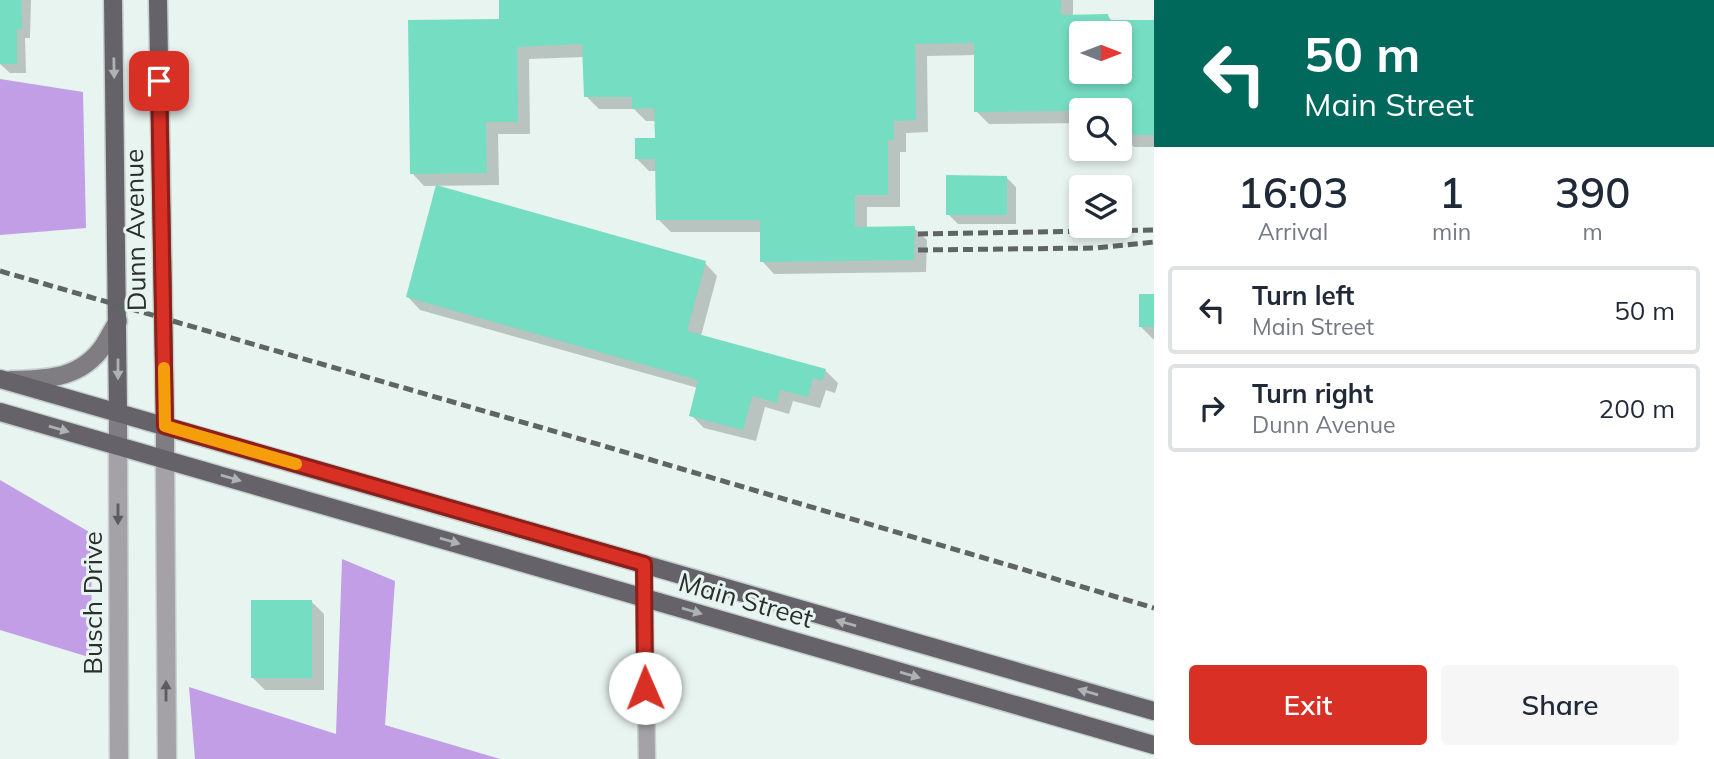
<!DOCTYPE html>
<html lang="en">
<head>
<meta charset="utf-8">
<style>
  :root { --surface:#fff; --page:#f6f6f7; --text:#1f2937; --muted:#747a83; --line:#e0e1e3; --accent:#d93025 }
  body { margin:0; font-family:Mulish,sans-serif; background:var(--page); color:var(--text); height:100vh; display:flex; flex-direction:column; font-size:26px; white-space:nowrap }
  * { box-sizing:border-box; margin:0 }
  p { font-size:23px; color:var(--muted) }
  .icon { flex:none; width:38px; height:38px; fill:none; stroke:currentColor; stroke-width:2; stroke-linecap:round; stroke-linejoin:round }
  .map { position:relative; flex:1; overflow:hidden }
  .panel { display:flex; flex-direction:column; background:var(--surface); width:560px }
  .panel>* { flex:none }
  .hud { background:#00695c; color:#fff; overflow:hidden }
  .needle { width:46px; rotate:90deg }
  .controls { position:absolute; left:1069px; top:21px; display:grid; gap:14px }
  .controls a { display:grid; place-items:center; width:63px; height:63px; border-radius:7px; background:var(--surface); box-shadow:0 4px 10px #0003; font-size:35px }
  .pin { position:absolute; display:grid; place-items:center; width:60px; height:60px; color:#fff; margin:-30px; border-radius:14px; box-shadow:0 4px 10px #0006 }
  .me { position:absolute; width:77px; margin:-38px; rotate:359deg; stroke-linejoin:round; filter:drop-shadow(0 0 5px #0008) }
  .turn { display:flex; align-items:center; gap:24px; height:147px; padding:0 35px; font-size:32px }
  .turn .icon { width:91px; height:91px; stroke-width:2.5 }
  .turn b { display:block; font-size:49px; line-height:60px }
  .eta { display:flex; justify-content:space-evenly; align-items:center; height:119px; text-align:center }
  .eta b { font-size:42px; font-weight:600; line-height:49px }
  .action { display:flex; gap:14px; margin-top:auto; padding:14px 35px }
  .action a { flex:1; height:80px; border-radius:7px; background:var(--accent); color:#fff; font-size:28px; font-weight:600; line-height:80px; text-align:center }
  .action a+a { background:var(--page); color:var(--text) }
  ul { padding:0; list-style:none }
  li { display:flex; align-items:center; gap:21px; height:88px; margin:0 14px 10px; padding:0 21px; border:4px solid var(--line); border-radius:7px }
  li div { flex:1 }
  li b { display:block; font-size:26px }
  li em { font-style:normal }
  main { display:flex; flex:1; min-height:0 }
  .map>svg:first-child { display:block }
  .forest { fill:#c19ee5 }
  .shadow { fill:#0003; fill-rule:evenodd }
  .building { fill:#75ddc2; fill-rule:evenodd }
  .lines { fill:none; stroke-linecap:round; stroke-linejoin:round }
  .minor-casing { stroke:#c6d0cd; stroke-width:19 }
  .tertiary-casing { stroke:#c6d0cd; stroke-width:21 }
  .secondary-casing { stroke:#c6d0cd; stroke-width:21 }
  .primary-casing { stroke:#c6d0cd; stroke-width:21 }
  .minor { stroke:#a4a2a6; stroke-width:16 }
  .tertiary { stroke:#a4a2a6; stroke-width:18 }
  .secondary { stroke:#7f7d82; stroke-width:18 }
  .primary { stroke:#656269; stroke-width:18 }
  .rail { stroke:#5f6563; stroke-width:5; stroke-dasharray:10 5; stroke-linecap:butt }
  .oneway { fill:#adb2b3 }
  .oneway2 { fill:#5b5c5d }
  .route-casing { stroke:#8d1f18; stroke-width:18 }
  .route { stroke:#d93025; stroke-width:12 }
  .slow { stroke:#f59e0b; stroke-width:12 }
  .labels { text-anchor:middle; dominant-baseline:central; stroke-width:6; stroke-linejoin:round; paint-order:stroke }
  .street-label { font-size:26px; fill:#2a2e2d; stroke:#e8f4f0 }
</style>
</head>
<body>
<main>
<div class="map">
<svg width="1154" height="759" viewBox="0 0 1154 759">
  <rect width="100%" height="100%" fill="#e8f4f0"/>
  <path class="forest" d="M 0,79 L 83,92 L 86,228 L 0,235 Z
    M 0,480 L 91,533 L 92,658 L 0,630 Z
    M 342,559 L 395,581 L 385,725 L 500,759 L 195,759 L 189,687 L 336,734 Z"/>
  <path class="shadow" d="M 0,0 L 31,0 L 30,38 L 25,38 L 26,73 L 10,73 L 0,64 Z
    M 501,0 L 1073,0 L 1073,17 L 1108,16 L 1113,22 L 1154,21 L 1154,147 L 1134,147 L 1121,134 L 1120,110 L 1082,110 L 1082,123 L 989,124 L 976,111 L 976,55 L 927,56 L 928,132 L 906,133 L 906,152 L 900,152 L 900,207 L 867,207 L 867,229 L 914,228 L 927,240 L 926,272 L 774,274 L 762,261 L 761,232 L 671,232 L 658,219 L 657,171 L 649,171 L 636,158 L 656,140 L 656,121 L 646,121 L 634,109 L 599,109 L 586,96 L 584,57 L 529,59 L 530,134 L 498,134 L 499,185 L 424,186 L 412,173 L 501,20 ZM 1082,33 L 1120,33 L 1120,72 L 1082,72 Z
    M 1085,177 L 1095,179 L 1103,187 L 1082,187 L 1082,209 L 1072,195 L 1072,190 L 1077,181 Z
    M 1007,178 L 1016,187 L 1016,224 L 958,224 L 948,214 Z
    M 705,263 L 717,276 L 701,336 L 825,370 L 838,383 L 835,393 L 826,390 L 820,408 L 793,401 L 789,414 L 765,407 L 756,441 L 704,428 L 691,415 L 698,388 L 420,310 L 408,297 Z
    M 1154,296 L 1154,339 L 1153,339 L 1141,327 Z
    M 311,601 L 324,614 L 324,690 L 265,690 L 252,677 Z"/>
  <path class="building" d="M 0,0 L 21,0 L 22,29 L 17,29 L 17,64 L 0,64 Z
    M 499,0 L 1061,0 L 1061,15 L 1108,14 L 1109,20 L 1154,20 L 1154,135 L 1120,135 L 1120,110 L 974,112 L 974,43 L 915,44 L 916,120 L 894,121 L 894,140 L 888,140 L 888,195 L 855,195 L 855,227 L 915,226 L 914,260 L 760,262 L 760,220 L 656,220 L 655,159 L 635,159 L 635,138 L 655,138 L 654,108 L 632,109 L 632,97 L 584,97 L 582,44 L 517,47 L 518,122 L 486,122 L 487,173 L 410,174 L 408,20 L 499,19 ZM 1082,33 L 1120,33 L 1120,72 L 1082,72 Z
    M 946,175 L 1007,176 L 1007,215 L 946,215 Z
    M 436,185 L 706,261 L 687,331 L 826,369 L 822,381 L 813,378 L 808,397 L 780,390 L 777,403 L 752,396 L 743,430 L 689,416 L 698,380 L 406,297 Z
    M 1139,294 L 1154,294 L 1154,327 L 1139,327 Z
    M 251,600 L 312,600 L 312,678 L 251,678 Z"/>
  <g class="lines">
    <defs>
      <path id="minor" d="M 644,564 L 647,759"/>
      <path id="tertiary" d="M 118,446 L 119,759
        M 165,459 L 167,759"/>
      <path id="secondary" d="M 11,380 C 48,379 81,379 104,345 C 109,337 113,329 118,321
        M 165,426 L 165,459
        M 118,446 L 118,413"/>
      <path id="primary" d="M 113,0 L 118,413
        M 158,0 L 165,426
        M 0,379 L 1154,711
        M 0,412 L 1154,745"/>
    </defs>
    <use href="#minor" class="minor-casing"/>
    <use href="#tertiary" class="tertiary-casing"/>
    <use href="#secondary" class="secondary-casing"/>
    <use href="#primary" class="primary-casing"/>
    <use href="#minor" class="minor"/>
    <use href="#tertiary" class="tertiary"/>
    <use href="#secondary" class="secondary"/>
    <use href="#primary" class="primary"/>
    <path class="rail" d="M 918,234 L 1154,230
      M 918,250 L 1095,248 L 1154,242
      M 0,271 L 560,433 L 1154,608"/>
  </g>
  <defs><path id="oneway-solid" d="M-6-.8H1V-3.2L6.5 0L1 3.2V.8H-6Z" transform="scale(1.75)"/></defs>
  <g class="oneway">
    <use href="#oneway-solid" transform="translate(114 68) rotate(89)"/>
    <use href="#oneway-solid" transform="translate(118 369) rotate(90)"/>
    <use href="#oneway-solid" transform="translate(59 429) rotate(16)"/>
    <use href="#oneway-solid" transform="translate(231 478) rotate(16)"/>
    <use href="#oneway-solid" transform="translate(450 541) rotate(16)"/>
    <use href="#oneway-solid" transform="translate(692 611) rotate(16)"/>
    <use href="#oneway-solid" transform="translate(846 623) rotate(-164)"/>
    <use href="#oneway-solid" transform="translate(910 675) rotate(16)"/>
    <use href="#oneway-solid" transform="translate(1088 692) rotate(-164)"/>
  </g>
  <g class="oneway2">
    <use href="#oneway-solid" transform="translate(118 514) rotate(90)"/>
    <use href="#oneway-solid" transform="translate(166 691) rotate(-90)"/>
  </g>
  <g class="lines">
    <defs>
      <path id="route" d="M 159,81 L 165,426 L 644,564 L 645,688"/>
    </defs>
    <use href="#route" class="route-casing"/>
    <use href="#route" class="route"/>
    <path class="slow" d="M 164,368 L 165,426 L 296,464"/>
  </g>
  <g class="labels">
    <g class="street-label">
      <text transform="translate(135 230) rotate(-91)">Dunn Avenue</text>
      <text transform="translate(746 600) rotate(16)">Main Street</text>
      <text transform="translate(92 603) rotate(-90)">Busch Drive</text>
    </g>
  </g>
</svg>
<div class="controls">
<a><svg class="needle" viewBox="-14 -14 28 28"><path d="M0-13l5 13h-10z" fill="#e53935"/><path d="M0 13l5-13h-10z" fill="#747a83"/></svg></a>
<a><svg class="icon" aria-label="search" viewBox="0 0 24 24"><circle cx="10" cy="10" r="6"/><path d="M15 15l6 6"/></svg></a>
<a><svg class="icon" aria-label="layers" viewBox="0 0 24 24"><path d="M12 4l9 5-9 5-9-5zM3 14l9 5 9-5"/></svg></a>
</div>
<div class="pin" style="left:159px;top:81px;background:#d93025"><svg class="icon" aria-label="arrive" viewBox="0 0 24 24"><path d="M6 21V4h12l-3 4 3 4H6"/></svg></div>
<svg class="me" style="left:645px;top:688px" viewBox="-20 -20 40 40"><circle r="19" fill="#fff"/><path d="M0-13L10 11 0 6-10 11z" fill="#d93025"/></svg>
</div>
<section class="panel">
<div class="hud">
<div class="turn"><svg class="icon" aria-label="left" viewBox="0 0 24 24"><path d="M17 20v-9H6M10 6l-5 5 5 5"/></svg><div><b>50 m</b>Main Street</div></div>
</div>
<div class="eta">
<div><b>16:03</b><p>Arrival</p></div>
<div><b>1</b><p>min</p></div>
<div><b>390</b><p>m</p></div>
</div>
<ul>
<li><svg class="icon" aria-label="left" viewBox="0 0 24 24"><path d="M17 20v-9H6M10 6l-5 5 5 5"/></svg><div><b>Turn left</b><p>Main Street</p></div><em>50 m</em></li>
<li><svg class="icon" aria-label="right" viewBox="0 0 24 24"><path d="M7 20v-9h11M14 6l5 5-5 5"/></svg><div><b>Turn right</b><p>Dunn Avenue</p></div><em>200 m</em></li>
</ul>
<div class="action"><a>Exit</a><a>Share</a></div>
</section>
</main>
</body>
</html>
